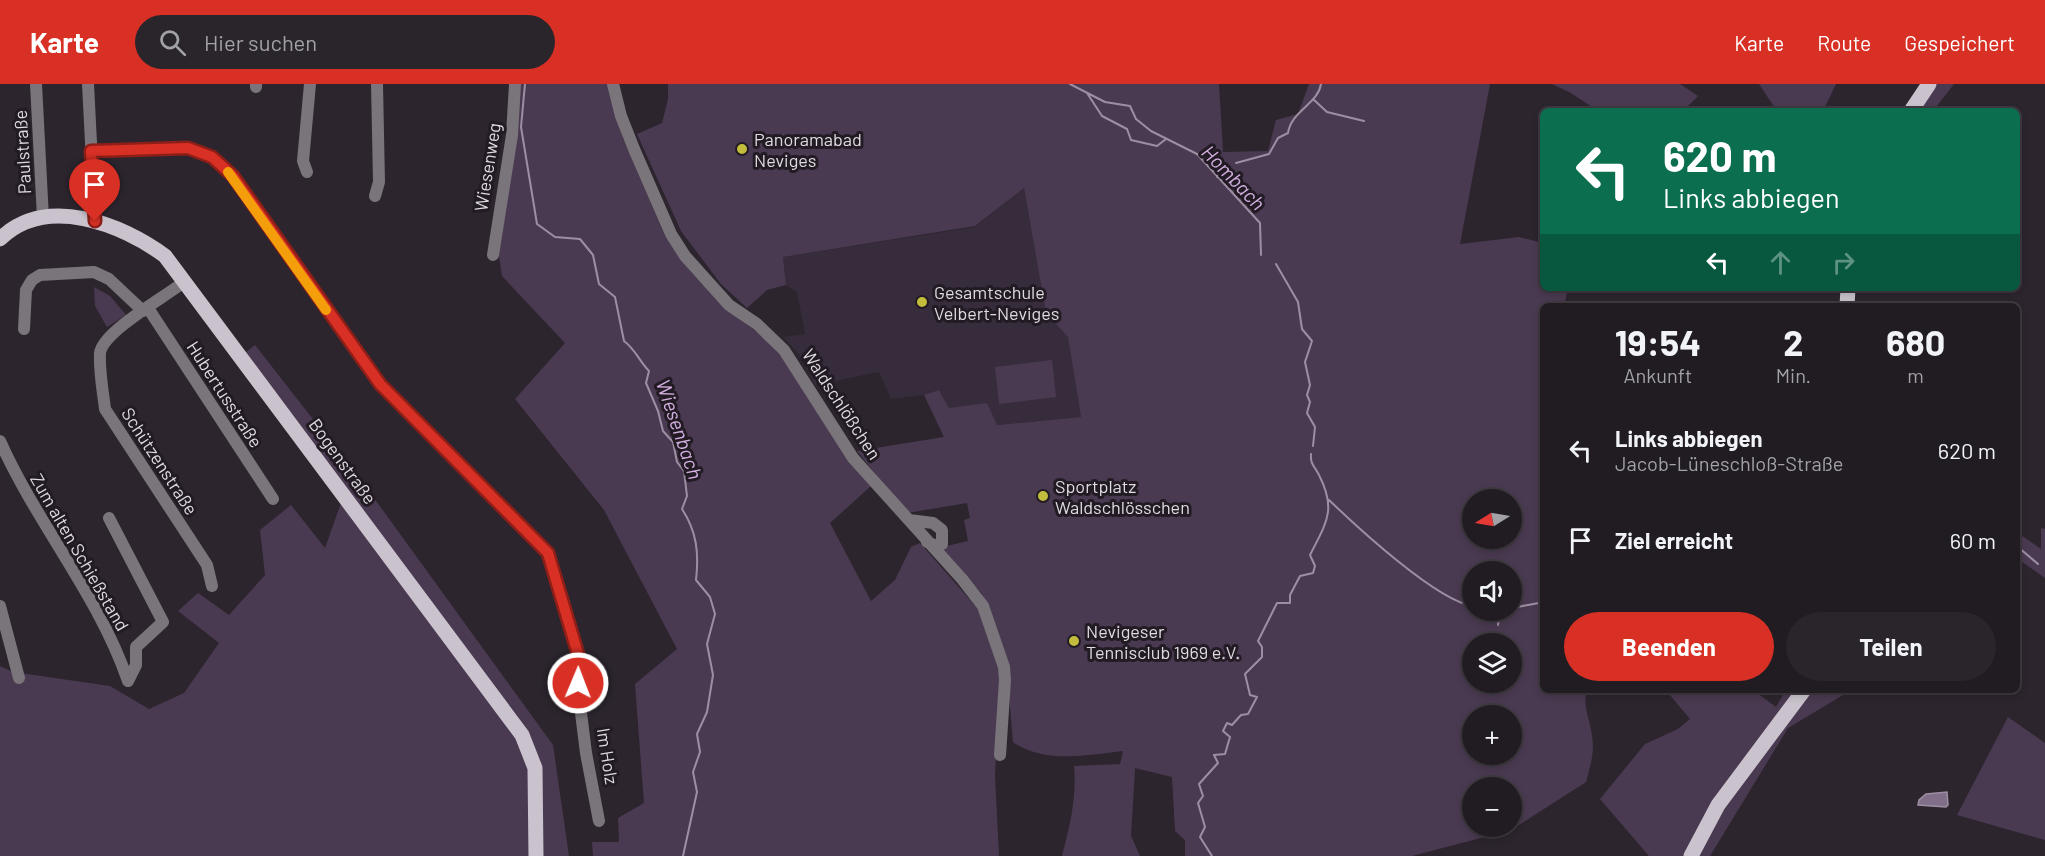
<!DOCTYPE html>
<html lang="de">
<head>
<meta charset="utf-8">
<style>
  :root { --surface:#211c22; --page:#29252a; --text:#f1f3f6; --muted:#a2a1a5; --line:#3e3a40; --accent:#d93025 }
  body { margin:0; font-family:Barlow,sans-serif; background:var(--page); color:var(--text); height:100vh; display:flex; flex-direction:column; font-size:22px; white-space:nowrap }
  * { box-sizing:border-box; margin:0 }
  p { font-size:20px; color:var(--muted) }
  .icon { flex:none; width:33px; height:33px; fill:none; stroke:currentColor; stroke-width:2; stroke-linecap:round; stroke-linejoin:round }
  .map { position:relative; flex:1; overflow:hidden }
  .details { position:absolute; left:1540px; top:219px; width:480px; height:390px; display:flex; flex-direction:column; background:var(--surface); border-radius:9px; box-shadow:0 3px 9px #0003,0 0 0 2px var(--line) }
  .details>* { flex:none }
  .banner { position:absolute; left:1540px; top:24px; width:480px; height:183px; border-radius:9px; box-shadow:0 3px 9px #0003,0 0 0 2px var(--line); background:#0b6e4f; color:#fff; overflow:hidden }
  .needle { width:39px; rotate:259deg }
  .buttons { position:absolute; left:1462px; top:405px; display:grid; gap:12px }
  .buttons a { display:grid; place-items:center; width:60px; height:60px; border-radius:50%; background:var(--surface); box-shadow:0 3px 9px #0003,0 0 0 2px var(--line); font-size:30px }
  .pin { position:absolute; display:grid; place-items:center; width:51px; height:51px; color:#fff; margin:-62px -26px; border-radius:50% 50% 50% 0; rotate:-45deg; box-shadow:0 0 6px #0007 }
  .pin .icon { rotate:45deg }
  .me { position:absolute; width:66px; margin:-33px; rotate:1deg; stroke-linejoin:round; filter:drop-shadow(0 0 4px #0008) }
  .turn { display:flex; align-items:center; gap:21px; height:126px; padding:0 24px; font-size:27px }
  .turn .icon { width:78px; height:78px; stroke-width:2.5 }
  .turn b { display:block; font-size:42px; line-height:51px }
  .lanes { display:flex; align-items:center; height:57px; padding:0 24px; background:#0003; justify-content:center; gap:30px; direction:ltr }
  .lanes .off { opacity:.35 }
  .eta { display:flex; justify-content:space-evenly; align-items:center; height:102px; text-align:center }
  .eta b { font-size:36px; font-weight:700; line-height:42px }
  .button { display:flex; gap:12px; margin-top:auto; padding:12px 24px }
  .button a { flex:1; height:69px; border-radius:36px; background:var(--accent); color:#fff; font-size:24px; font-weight:700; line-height:69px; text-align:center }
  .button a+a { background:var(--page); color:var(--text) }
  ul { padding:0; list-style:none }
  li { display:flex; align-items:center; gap:18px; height:90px; padding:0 24px }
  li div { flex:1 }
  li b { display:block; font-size:22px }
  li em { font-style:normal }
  header { display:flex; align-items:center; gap:36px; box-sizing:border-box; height:84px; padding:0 30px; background:var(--accent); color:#fff }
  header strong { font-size:28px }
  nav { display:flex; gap:33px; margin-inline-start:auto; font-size:21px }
  .search { width:420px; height:54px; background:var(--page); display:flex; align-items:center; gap:15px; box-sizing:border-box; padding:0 21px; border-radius:33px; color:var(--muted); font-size:22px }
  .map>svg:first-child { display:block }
  .built { fill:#372c3b }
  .green { fill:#4a3a51; fill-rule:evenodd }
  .water { fill:#816e89; stroke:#9d8fa3; stroke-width:1.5 }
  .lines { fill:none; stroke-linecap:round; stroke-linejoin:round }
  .stream { stroke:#9d8fa3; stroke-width:2 }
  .minor { stroke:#79757a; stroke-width:12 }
  .major { stroke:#cac3cd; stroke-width:15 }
  .route-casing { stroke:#8d1f18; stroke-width:15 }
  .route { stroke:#d93025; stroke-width:10 }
  .slow { stroke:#f59e0b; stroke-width:10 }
  .poi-dot { fill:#c3bd3e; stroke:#221b24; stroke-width:2 }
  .labels { text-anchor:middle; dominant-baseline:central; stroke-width:6; stroke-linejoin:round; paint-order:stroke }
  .poi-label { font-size:18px; fill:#dfdbe1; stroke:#221b24; text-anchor:start }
  .street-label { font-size:18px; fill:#dfdbe1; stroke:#221b24 }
  .water-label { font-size:20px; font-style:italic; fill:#d3b0e1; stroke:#221b24 }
</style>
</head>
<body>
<header>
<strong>Karte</strong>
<div class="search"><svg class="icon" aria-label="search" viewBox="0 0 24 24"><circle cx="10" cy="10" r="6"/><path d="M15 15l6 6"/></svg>Hier suchen</div>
<nav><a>Karte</a><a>Route</a><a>Gespeichert</a></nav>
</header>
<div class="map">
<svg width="2045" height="772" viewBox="0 0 2045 772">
  <rect width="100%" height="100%" fill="#2c252e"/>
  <path class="built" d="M 1024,104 L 1046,229 L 1068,253 L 1081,333 L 996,341 L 949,324 L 939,306 L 924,311 L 891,315 L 879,288 L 815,301 L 799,270 L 783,253 L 805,250 L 797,208 L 786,201 L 783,173 L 975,143 Z"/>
  <path class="green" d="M 519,0 L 608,0 L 623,54 L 665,152 L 693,190 L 731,228 L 774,262 L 805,302 L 871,402 L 830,439 L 871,517 L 895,496 L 911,463 L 920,459 L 979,526 L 1000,580 L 995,692 L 999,772 L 593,772 L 592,758 L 619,758 L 618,734 L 644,719 L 635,600 L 677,565 L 604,426 L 515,315 L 565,259 L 502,192 L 497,159 Z
    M 668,0 L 1219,0 L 1223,68 L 1268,67 L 1276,36 L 1298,30 L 1309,0 L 1490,0 L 1460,160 L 1519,153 L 1543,159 L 1544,204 L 1568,204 L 1564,222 L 1544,222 L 1544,606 L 1587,606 C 1582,623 1590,634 1592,652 C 1595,668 1590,683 1586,698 L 1511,746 L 1412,772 L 1185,772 L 1185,756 L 1175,747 L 1172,693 L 1135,684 L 1131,752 L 1140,772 L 1062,772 C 1070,741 1077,713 1074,682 L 1120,680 L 1123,667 C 1087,671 1045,680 1013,658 L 1008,600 L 988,523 L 982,510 L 938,464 L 968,457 L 964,436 L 970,434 L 967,419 L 907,429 L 857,367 L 944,353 L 924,311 L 939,306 L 949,324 L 987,319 L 997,341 L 1081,333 L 1068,253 L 1046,229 L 1024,104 L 975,142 L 783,173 L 786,201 L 767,206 L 747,224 L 721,200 L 681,147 L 637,50 L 662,39 L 668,15 ZM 1473,416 L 1512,416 L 1512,454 L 1473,454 ZM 1473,488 L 1512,488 L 1512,526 L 1473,526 ZM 1473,560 L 1512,560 L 1512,598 L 1473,598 ZM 1473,632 L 1512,632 L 1512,670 L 1473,670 ZM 1473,704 L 1512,704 L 1512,742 L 1473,742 Z
    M 1552,0 L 1680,0 L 1698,12 L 1683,27 L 1598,27 L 1571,9 Z
    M 1759,0 L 1836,0 L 1823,27 L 1777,27 Z
    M 1937,0 L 1954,0 L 1933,27 L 1918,27 Z
    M 94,203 L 110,212 L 126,231 L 107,243 L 95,222 Z
    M 255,261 L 366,403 L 553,661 L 569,772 L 0,772 L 0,582 L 13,588 L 110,602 L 149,625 L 184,609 L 219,559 L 178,527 L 198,509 L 229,531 L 265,491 L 260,446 L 291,421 L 325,464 L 341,419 L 237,275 Z
    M 1052,276 L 1056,313 L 999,320 L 995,283 Z
    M 2041,444 L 2045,445 L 2045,494 L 2018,475 L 2018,449 L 2041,465 Z
    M 1677,606 L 1753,606 L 1776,623 L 1786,606 L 1844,606 L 1843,611 L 1788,644 L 1710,772 L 1649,772 L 1600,715 L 1645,660 L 1678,645 L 1690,635 L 1669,610 Z
    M 2008,633 L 2045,659 L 2045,756 L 1957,731 Z"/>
  <path class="water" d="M 1947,708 L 1948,721 L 1946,723 L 1918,721 L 1919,716 L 1926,710 Z"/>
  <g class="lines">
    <path class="stream" d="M 525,0 L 521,43 L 537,140 L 555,153 L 580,155 L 593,171 L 599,200 L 615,213 L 624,257 C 636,266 639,277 649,287 L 646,299 L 658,327 L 663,347 L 673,358 L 677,378 L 684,387 L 687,412 L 682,425 C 697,448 699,469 696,496 L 710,513 L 715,530 L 707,560 L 713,591 L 707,628 L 697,650 L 700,668 L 693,688 L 697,708 L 683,772
      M 1070,0 L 1105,18 L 1130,22 L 1136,35 L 1151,47 L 1197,70 L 1260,139 L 1261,171
      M 1087,9 L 1102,32 L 1127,45 L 1131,56 L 1157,62 L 1166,55
      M 1313,15 L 1327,28 L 1364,37
      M 1236,79 L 1269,70 L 1278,54 L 1288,49 C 1291,27 1318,20 1321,0
      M 1217,93 L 1221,86
      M 1276,180 L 1298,218 L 1302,245 L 1312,257 L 1305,278 L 1310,301 L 1307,311 L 1310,318 L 1307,329 L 1315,343 L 1313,362
      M 1329,416 C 1357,443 1437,517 1473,522
      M 2018,463 L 2038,480
      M 1512,524 L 1544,518
      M 1494,526 L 1500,526
      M 1498,541 L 1500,527
      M 1212,772 L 1200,753 L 1205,743 L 1198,719 L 1203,712 L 1199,700 L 1218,679 L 1214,671 L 1225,670 L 1230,653 L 1223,647 L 1227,639 L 1232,641 L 1241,631 L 1248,630 L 1257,613 L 1250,611 L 1245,590 L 1262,573 L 1262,563 L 1258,557 L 1277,519 L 1290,519 L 1290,511 L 1300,492 L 1313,489 L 1315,482 L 1310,471 C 1326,439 1337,426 1319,391 C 1315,383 1310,380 1311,370"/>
    <path class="minor" d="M 36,0 L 43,134
      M 88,0 L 95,137
      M 256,0 L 256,3
      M 613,0 L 621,32 L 634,65 L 671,150 L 685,172 L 729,221 L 757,240 L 784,266 L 853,374 L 962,495 L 983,522 L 1004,583 L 1005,596 L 1000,671
      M 91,67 L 188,64 L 212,73 L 233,92 L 380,300 L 548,469 L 578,570 L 575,581 L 586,669 L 599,737
      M 307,88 L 303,77 L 310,0
      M 375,112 L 379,98 L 377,0
      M 493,171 L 512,51 L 515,0
      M 185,197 C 167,212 103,247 100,269 C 99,287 103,308 105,325 L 207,481 L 212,502
      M 148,224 L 273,415
      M 24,245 L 26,206 L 32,196 L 40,191 L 94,188 L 109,195 L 143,227
      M 0,357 C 37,440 98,510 128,597
      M 109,434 L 163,538 L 136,563 L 136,581 L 128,597
      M 909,436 L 933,439 L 942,446 L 942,460 L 937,462 L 927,458
      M 0,522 L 19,594"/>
    <path class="major" d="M 1911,27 L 1929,0
      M 0,155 C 46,110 122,140 165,172 L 522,651 L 535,684 L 536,772
      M 1847,222 L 1848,204
      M 1691,772 L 1718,721 L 1804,606"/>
  </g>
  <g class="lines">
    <defs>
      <path id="route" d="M 95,137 L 91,67 L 188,64 L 212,73 L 233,92 L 380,300 L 548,469 L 578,570 L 575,580 L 578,599"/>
    </defs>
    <use href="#route" class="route-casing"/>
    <use href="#route" class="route"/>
    <path class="slow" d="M 228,88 L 326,226"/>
  </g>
  <g class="poi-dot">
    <circle cx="742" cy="65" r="6"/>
    <circle cx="922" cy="218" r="6"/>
    <circle cx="1043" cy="412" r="6"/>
    <circle cx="1074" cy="557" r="6"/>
  </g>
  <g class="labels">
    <g class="poi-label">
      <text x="754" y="55">Panoramabad<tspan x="754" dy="21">Neviges</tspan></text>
      <text x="934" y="208">Gesamtschule<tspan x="934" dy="21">Velbert-Neviges</tspan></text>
      <text x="1055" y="402">Sportplatz<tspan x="1055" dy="21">Waldschlösschen</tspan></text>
      <text x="1086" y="547">Nevigeser<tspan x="1086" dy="21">Tennisclub 1969 e.V.</tspan></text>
    </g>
    <g class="street-label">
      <text transform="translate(22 68) rotate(-93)">Paulstraße</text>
      <text transform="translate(487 83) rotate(-81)">Wiesenweg</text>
      <text transform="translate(225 310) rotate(57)">Hubertusstraße</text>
      <text transform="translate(842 320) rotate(57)">Waldschlößchen</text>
      <text transform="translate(160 377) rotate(57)">Schützenstraße</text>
      <text transform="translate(343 377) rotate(54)">Bogenstraße</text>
      <text transform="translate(80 468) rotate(60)">Zum alten Schießstand</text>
      <text transform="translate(608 672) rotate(81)">Im Holz</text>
    </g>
    <g class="water-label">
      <text transform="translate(1234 93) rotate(46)">Hombach</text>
      <text transform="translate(680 345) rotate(71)">Wiesenbach</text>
    </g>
  </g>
</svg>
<div class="buttons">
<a><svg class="needle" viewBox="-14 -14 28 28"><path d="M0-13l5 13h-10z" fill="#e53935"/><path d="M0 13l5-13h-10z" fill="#a2a1a5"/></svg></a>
<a><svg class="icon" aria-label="sound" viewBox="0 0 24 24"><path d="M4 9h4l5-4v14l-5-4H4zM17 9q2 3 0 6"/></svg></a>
<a><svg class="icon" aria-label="layers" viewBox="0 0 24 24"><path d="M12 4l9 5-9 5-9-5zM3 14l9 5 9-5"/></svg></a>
<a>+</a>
<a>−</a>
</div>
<div class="pin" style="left:95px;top:137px;background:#d93025"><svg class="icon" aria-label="arrive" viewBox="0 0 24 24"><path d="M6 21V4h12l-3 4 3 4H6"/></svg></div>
<svg class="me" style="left:578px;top:599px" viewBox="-20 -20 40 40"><circle r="17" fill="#d93025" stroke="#fff" stroke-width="3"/><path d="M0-11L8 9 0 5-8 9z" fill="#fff"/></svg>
<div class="banner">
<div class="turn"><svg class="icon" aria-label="left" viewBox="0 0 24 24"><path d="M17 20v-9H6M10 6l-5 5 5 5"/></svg><div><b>620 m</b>Links abbiegen</div></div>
<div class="lanes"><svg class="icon" aria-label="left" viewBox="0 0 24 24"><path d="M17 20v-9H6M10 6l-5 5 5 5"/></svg><svg class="icon off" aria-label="ahead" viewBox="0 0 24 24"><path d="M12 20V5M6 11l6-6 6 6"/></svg><svg class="icon off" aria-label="right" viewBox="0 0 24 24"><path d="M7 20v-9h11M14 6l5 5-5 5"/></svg></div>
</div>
<section class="details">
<div class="eta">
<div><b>19:54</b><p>Ankunft</p></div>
<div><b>2</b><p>Min.</p></div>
<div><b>680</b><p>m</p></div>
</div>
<ul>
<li><svg class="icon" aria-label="left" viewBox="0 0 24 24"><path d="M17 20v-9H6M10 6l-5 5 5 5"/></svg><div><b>Links abbiegen</b><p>Jacob-Lüneschloß-Straße</p></div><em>620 m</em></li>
<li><svg class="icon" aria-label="arrive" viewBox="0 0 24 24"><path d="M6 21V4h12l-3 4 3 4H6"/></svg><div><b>Ziel erreicht</b></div><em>60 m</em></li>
</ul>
<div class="button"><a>Beenden</a><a>Teilen</a></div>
</section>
</div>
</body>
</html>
